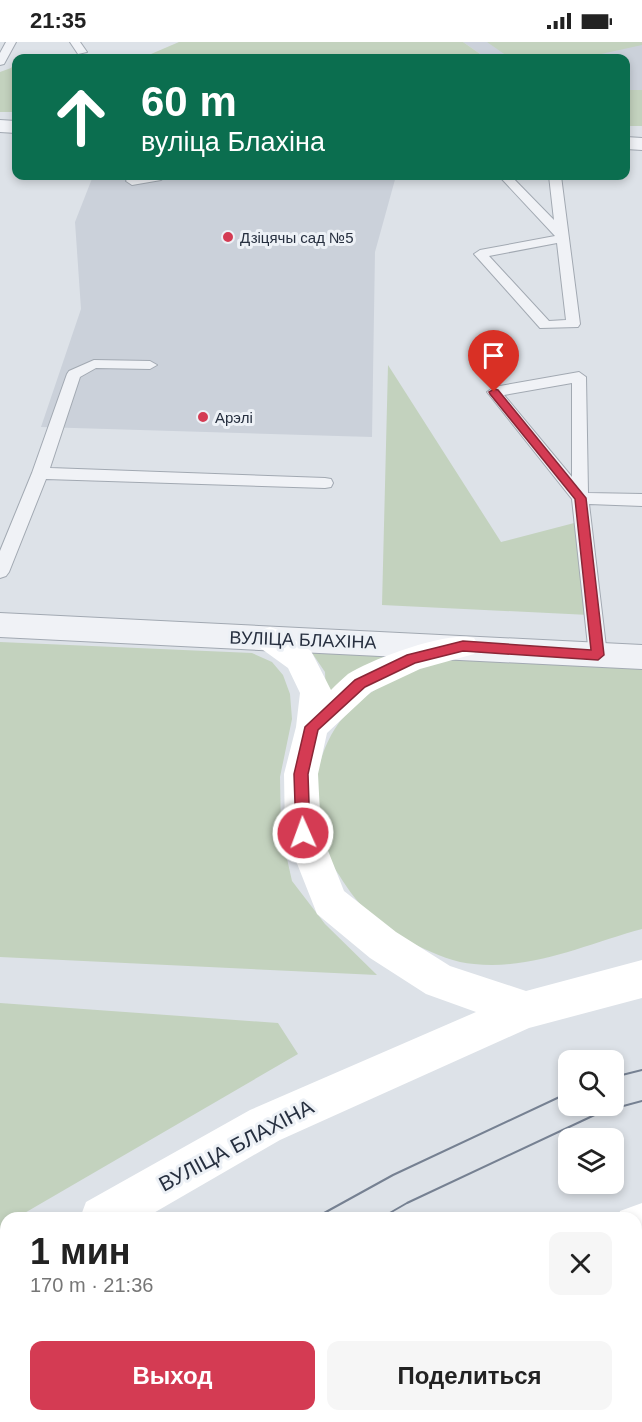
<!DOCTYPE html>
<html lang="ru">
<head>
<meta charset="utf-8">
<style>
  :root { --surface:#fff; --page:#f6f6f6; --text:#222; --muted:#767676; --accent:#d43b53 }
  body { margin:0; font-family:Arial,sans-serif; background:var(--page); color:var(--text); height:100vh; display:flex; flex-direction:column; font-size:22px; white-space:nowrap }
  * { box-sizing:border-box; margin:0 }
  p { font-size:20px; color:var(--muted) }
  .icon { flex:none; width:33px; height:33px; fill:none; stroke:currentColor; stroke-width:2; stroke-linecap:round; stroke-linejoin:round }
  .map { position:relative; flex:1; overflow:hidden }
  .panel { position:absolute; left:0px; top:1170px; width:642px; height:210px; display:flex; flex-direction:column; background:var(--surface); border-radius:18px 18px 0 0; box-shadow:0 3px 9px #0003 }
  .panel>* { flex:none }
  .hud { position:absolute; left:12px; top:12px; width:618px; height:126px; border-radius:12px; box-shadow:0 3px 9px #0003; background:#0b6e4f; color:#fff; overflow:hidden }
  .controls { position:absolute; left:558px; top:1008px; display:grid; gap:12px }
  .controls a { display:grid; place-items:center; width:66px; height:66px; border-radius:12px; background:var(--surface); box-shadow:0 3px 9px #0003; font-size:30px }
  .pin { position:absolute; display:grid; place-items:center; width:51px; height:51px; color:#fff; margin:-62px -26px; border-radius:50% 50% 50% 0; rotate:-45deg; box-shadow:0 0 6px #0007 }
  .pin .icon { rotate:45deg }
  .me { position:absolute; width:66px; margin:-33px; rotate:358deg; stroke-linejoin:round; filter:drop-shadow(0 0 4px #0008) }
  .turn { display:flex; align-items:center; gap:21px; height:126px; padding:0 30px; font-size:27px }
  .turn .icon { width:78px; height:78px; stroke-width:2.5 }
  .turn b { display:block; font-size:42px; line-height:51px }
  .round { display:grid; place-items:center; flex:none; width:63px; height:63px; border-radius:12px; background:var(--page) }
  .summary { display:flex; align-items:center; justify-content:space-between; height:102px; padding:0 30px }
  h1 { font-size:36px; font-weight:800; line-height:45px }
  .primary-button { display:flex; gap:12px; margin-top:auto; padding:12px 30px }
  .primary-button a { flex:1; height:69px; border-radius:12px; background:var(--accent); color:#fff; font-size:24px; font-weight:800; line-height:69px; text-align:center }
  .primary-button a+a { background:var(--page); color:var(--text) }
  .status { display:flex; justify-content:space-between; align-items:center; height:42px; padding:0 30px; background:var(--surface); direction:ltr }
  .status svg { height:16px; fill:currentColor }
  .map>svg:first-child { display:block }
  .built { fill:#cbd1da }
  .green { fill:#c3d2be }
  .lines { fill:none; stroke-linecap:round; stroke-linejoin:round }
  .service-casing { stroke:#a2a9b2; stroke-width:2 }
  .minor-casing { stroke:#a2a9b2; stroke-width:2 }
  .tertiary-casing { stroke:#a2a9b2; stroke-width:2 }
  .service { fill:#f0f2f6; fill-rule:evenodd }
  .minor { fill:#f0f2f6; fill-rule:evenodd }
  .tertiary { fill:#f0f2f6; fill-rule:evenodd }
  .secondary { fill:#fff; fill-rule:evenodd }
  .tram { stroke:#768192; stroke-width:2 }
  .route { fill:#d43b53; stroke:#8a2636; stroke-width:1.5 }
  .poi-dot { fill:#d43b53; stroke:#edf1f6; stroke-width:2 }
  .labels { text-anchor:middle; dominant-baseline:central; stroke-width:6; stroke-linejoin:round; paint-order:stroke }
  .far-poi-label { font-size:15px; fill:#262f3f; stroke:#edf1f6; text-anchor:start }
  .street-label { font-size:18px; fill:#262f3f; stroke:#edf1f6 }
  .near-street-label { font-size:21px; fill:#262f3f; stroke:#edf1f6 }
</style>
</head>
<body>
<div class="status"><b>21:35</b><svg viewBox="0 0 49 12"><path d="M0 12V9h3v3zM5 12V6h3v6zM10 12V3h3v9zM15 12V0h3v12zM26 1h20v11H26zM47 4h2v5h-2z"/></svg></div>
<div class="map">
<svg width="642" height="1380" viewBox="0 0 642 1380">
  <rect width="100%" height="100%" fill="#dde2e8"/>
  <path class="built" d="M 463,0 L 642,0 L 642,48 L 626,48 L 626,16 L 486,16 Z
    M 93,134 L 396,134 L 375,210 L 372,395 L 41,385 L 81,267 L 75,180 Z"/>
  <path class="green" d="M 179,0 L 463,0 L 486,16 L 125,16 L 151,12 Z
    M 487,0 L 642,0 L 642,3 L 583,16 L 510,16 Z
    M 16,18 L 16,70 L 0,70 L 0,30 L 11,26 Z
    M 626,48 L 642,48 L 642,84 L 626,84 Z
    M 388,323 L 501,500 L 578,480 L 589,573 L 382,563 Z
    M 0,600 L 252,611 L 272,620 L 283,633 L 290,652 L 292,677 L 280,735 L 281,790 L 292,839 L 325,882 L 377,933 L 0,915 Z
    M 310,608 L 394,614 L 326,656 L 325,630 Z
    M 476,617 L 642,624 L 642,887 C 586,902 534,928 474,922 C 456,921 435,912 418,904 C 381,887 360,867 339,833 C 334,825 328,818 324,810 C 305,766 315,703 349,669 C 371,646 405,630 436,621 C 448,617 463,618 476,617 Z
    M 0,961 L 278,981 L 298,1012 L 16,1176 L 6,1176 L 6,1182 L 0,1186 Z
    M 642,1240 L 642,1380 L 364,1380 L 375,1374 L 636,1374 L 636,1243 Z"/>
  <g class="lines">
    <defs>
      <path id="service" d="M 6,0 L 16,0 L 4,22 L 0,23 L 0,11 Z
        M 70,0 L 80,0 L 87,10 L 78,12 Z
        M 143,134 L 167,134 L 161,138 L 132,143 L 126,139 L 128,136 Z
        M 499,134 L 511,134 L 554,178 L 549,134 L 561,134 L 580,282 L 578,285 L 540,286 L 474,212 L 480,208 L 555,194 ZM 557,201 L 566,278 L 549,279 L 489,214 Z
        M 94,318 L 150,319 L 157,323 L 150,327 L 96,326 L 80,335 L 50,426 L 325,436 L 331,437 L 333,441 L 331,445 L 325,446 L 46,437 L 9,530 L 6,534 L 0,536 L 0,509 L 32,431 L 67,332 L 69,329 Z
        M 579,330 L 586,335 L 588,451 L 642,452 L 642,464 L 589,462 L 607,613 L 605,618 L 598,620 L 591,618 L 589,613 L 572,457 L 487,350 L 494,345 ZM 572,341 L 572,435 L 504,353 Z"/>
      <path id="minor" d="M 0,78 L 16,79 L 16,91 L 0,90 Z
        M 626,95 L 642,96 L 642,108 L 626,107 Z"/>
      <path id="tertiary" d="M 0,571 L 642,603 L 642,627 L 0,595 Z"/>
    </defs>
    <use href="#service" class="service-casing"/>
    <use href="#minor" class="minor-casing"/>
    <use href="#tertiary" class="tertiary-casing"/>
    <use href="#service" class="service"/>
    <use href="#minor" class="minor"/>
    <use href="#tertiary" class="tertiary"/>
    <path class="secondary" d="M 270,585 L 281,589 L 311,609 L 331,648 C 336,643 342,637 348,632 C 371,617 449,588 474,596 L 479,604 L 474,612 L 420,627 L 371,650 L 327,691 L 318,732 L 321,791 L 344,849 L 396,890 L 450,924 L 526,949 L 642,918 L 642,956 L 529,986 L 280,1098 L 145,1176 L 80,1176 L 86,1160 L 250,1068 L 476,970 L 426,952 L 370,916 L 317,872 L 285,791 L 284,732 L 296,685 L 300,651 L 288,626 L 259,605 L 255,597 L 259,589 Z
      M 642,1161 L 642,1205 L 636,1207 L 636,1176 L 618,1176 L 620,1169 Z
      M 6,1208 L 6,1254 L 0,1257 L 0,1211 Z
      M 225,1374 L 282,1374 L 280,1380 L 223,1380 Z"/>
    <path class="tram" d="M 614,1035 L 642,1028
      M 315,1176 L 393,1133 L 568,1051
      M 381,1176 L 407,1161 L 601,1070 L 642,1059
      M 0,1372 L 6,1368
      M 51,1380 L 59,1374"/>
  </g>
  <path class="route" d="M 494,347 L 498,348 L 586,456 L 604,613 L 598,618 L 463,609 L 415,621 L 365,645 L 318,688 L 308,732 L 310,791 L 308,795 L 303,797 L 298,795 L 296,791 L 294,732 L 305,685 L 355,638 L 407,613 L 463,599 L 591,608 L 575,457 L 490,352 L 489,350 Z"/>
  <g class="poi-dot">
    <circle cx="228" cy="195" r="6"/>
    <circle cx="203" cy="375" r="6"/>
  </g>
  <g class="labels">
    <g class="far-poi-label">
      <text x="240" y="195">Дзіцячы сад №5</text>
      <text x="215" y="375">Арэлі</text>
    </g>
    <g class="street-label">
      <text transform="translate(303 598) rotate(2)">ВУЛІЦА БЛАХІНА</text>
    </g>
    <g class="near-street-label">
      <text transform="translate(236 1103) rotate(-28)">ВУЛІЦА БЛАХІНА</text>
    </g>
  </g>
</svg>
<div class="controls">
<a><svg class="icon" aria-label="search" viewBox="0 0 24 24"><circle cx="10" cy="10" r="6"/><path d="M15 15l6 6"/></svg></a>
<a><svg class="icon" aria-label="layers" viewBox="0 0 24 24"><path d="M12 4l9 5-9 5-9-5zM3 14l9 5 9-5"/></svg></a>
</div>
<div class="pin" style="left:494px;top:350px;background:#d93025"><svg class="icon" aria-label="arrive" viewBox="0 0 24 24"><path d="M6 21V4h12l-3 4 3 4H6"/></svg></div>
<svg class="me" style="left:303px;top:791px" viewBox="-20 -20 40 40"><circle r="17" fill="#d43b53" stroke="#fff" stroke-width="3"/><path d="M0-11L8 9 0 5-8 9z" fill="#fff"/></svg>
<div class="hud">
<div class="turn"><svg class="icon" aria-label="ahead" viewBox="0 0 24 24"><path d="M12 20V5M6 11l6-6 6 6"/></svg><div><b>60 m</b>вуліца Блахіна</div></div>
</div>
<section class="panel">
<div class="summary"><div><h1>1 мин</h1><p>170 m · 21:36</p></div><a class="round"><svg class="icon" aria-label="close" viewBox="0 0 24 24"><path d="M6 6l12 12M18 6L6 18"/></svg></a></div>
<div class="primary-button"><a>Выход</a><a>Поделиться</a></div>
</section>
</div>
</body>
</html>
